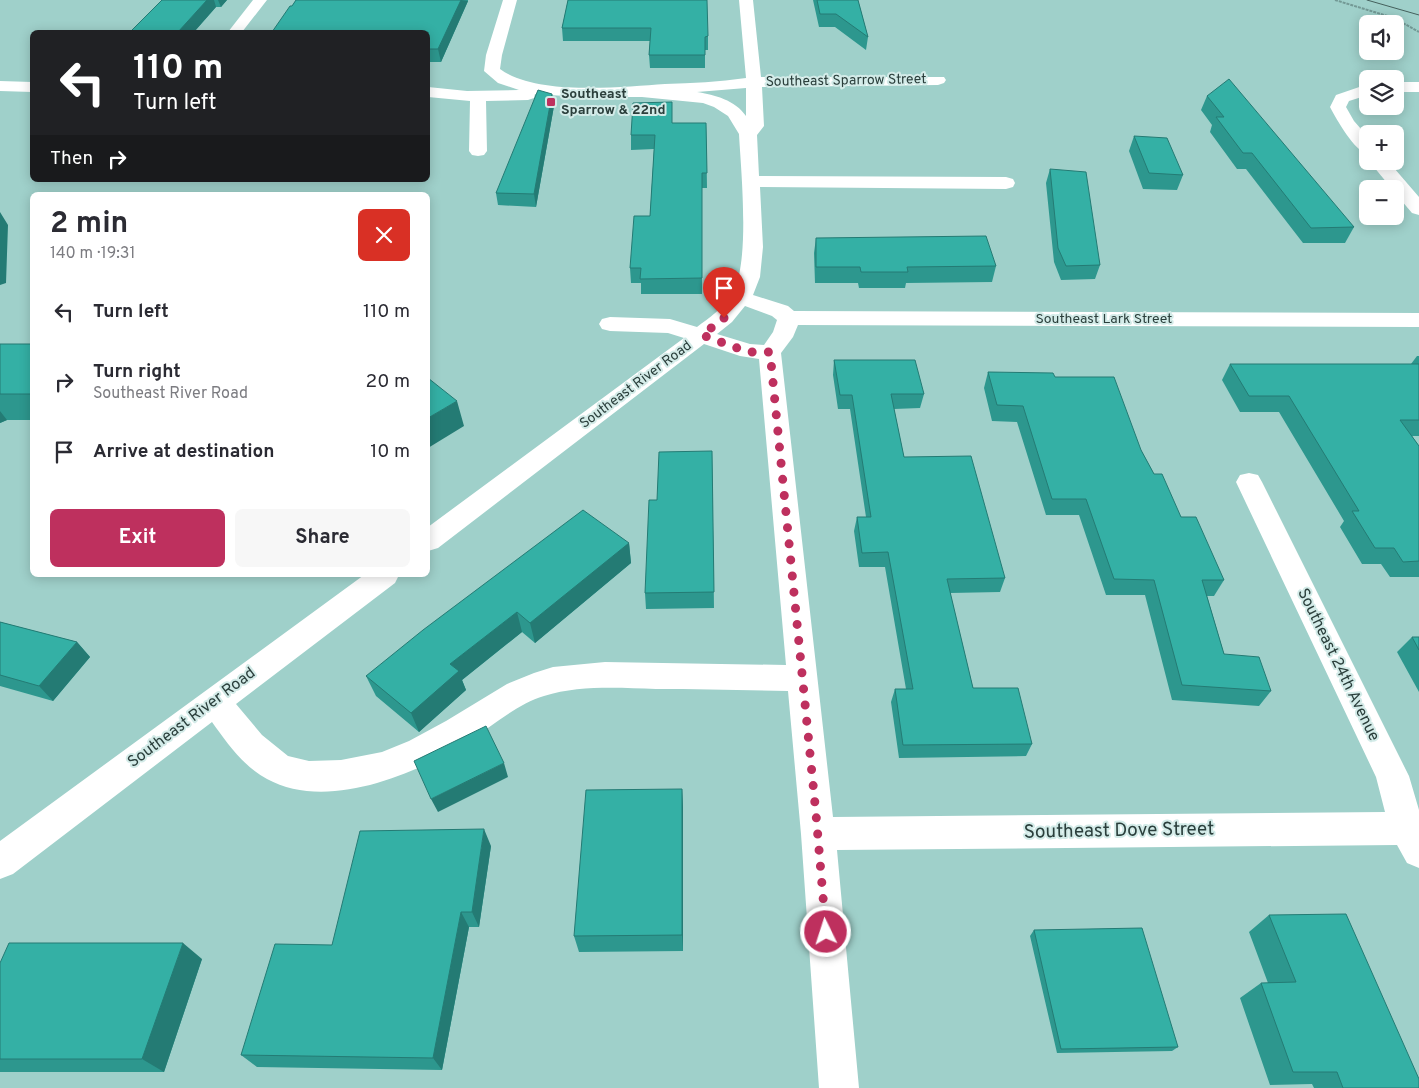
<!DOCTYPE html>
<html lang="en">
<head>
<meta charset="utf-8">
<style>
  :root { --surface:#fff; --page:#f7f7f7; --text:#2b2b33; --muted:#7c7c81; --accent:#be305e }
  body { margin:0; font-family:Overpass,sans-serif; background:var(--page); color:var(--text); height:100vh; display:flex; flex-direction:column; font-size:19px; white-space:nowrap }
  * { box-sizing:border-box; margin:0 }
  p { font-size:16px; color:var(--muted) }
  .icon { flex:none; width:28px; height:28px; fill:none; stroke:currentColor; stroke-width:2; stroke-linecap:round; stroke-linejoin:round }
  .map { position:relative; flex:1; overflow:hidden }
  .sheet { position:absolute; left:30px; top:192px; width:400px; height:385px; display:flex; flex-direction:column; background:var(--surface); border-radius:8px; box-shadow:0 2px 12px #0003 }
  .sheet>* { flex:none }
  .guide { position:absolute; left:30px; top:30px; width:400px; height:152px; border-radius:8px; box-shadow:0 2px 12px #0003; background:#202124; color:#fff; overflow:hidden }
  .controls { position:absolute; left:1359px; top:15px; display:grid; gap:10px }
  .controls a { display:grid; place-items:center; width:45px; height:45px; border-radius:8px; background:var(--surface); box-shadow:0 2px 12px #0003; font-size:25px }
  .pin { position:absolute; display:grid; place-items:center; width:42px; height:42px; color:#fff; margin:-51px -21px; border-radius:50% 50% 50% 0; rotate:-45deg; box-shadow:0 0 5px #0007 }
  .pin .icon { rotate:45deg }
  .me { position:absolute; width:55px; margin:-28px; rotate:356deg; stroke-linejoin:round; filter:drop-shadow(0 0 4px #0008) }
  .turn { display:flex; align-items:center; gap:18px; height:105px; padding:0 20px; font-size:22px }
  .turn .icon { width:65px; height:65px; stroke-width:2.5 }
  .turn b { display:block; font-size:35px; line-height:42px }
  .then { display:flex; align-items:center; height:48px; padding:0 20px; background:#0003; gap:10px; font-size:19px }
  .round { display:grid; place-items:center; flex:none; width:52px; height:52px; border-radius:8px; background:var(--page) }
  .head { display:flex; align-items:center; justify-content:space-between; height:85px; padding:0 20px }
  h1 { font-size:30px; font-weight:700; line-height:38px }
  .action { display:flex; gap:10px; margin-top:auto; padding:10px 20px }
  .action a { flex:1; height:58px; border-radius:8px; background:var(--accent); color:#fff; font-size:20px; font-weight:700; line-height:58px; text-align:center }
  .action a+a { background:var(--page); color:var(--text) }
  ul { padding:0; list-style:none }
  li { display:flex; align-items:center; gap:15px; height:70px; padding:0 20px }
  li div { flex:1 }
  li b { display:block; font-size:19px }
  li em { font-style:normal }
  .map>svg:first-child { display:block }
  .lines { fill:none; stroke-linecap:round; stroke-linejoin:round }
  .path { stroke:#739995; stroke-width:2; stroke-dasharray:3 1; stroke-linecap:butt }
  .minor { fill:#fff; fill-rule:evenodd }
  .tram { stroke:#45605c; stroke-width:1 }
  .wall { fill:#2d978e }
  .shaded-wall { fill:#247b74 }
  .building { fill:#34b0a5; stroke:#247b74 }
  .route { stroke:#be305e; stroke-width:9; stroke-dasharray:0 16.2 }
  .poi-dot { fill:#be305e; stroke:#d3ebe8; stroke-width:2 }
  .labels { text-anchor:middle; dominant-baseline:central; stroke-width:4; stroke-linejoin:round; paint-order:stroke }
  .far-street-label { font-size:14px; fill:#2b3f3c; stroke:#d3ebe8 }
  .far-poi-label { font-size:14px; font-weight:bold; fill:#2b3f3c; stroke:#d3ebe8; text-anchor:start }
  .street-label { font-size:16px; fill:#2b3f3c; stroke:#d3ebe8 }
  .near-street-label { font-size:19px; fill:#2b3f3c; stroke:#d3ebe8 }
</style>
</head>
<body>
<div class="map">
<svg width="1419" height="1088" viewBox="0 0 1419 1088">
  <rect width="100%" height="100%" fill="#9fd0ca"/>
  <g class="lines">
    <path class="path" d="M 1335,0 L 1394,18 L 1419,32"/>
    <path class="minor" d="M 253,0 L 267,0 L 242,32 L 228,32 Z
      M 503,0 L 517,0 L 502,55 L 500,69 C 537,96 621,87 665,84 C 692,83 719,82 746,78 L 739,0 L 753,0 L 761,77 L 944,77 L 946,80 L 944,83 L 938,85 L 762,87 L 764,126 L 757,135 L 759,176 L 1006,177 L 1013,179 L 1015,183 L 1013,187 L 1006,189 L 760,187 L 763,247 L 760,277 L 753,295 L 788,306 L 794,311 L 1419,313 L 1419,327 L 798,325 L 793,337 L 781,353 L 833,817 L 1385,812 L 1376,777 L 1236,482 L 1240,475 L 1249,473 L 1258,475 L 1262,482 L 1409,776 L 1419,810 L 1419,868 L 1407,863 L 1397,845 L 837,850 L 859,1088 L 819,1088 L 801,834 L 788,691 C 744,690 700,689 656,689 C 619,688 580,685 544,696 C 517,704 493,726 469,741 C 416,774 327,812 267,779 C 243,766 227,743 212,722 L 13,874 L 0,879 L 0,841 L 364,575 L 399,575 L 395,583 L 236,704 L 262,735 L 288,756 L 309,761 L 341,760 L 382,752 L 409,741 L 446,721 L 507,684 L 534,673 L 553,667 L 605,662 L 786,665 L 759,359 L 740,356 L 704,344 L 438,548 L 428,551 L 428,527 L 684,338 L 668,333 L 610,331 L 602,329 L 599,324 L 602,319 L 610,317 L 670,319 L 697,327 C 709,318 722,309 731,296 C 751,267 741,172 739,134 L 728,116 L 714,107 L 703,103 L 642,97 L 580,97 L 535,94 L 534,98 L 528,100 L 486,101 L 487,151 L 484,155 L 478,156 L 472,155 L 469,151 L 470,101 L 428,97 L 428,87 L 467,91 L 519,90 L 498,83 L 484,71 L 486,55 ZM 746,88 L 746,116 C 735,100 715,95 697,92 ZM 745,306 L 772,316 L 777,320 L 773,332 L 764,345 L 750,344 L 717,334 L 732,322 Z
      M 0,81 L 32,82 L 32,92 L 0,91 Z
      M 1395,82 L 1419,82 L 1419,92 L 1395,92 Z
      M 1368,84 L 1368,95 L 1349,101 L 1346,107 L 1354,121 L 1368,137 L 1368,154 C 1354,151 1337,120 1330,107 L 1336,95 Z
      M 1369,161 L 1388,161 L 1419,197 L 1419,215 L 1412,213 L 1395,193 L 1395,189 L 1392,189 Z"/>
    <path class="tram" d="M 1367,0 L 1419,15"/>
  </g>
  <path class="wall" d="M 162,0 L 227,0 L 221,7 L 216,7 L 194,32 L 130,32 Z
    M 296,0 L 468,0 L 468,1 L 441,62 L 429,62 L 428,66 L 428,32 L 292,6 Z
    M 568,0 L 708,36 L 708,50 L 705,50 L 705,68 L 650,68 L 649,55 L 650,41 L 563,41 L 562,28 Z
    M 813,0 L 858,0 L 868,37 L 866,50 L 835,27 L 819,27 Z
    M 552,94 L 554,106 L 536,207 L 498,205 L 496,193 Z
    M 1207,96 L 1354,227 L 1345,243 L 1303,243 L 1246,169 L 1237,169 L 1210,132 L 1212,125 L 1201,110 Z
    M 672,123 L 706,123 L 707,188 L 702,188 L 702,294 L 641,294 L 641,283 L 631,283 L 630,268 L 650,216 L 654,149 L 631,150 L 631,135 Z
    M 1134,136 L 1183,175 L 1177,190 L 1143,189 L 1129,151 Z
    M 1050,169 L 1100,265 L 1095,279 L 1061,280 L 1054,262 L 1046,183 Z
    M 816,238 L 996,266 L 992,282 L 906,283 L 905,288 L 859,288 L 858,283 L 815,283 L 814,253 Z
    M 0,344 L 32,344 L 32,420 L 7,420 L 0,423 Z
    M 1417,356 L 1419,356 L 1419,436 L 1412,436 L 1419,446 L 1419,577 L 1390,577 L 1381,564 L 1362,564 L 1340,527 L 1344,521 L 1279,412 L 1240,412 L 1222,380 L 1230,364 L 1411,364 Z
    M 834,360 L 924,394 L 920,408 L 894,409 L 904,457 L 1005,578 L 1000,592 L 950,593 L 973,688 L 1032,744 L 1026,756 L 899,758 L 891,702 L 895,689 L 906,689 L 885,567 L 859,567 L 854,531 L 857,517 L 866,517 L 850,409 L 838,409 L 833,375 Z
    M 988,372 L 1055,377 L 1141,450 L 1154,474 L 1181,517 L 1224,580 L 1214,596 L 1207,596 L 1224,654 L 1271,691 L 1259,706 L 1172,700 L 1145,595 L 1106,595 L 1079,515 L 1046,515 L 1017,422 L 992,421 L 984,388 Z
    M 712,451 L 714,608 L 646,609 L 645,593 L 657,500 Z
    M 629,543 L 631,563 L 535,643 L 522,632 L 462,680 L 466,690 L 419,732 L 376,696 L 366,676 Z
    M 0,622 L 77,642 L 90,657 L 53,701 L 0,686 Z
    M 1412,637 L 1419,637 L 1419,692 L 1397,652 Z
    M 682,789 L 683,809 L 683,951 L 579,952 L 574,936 Z
    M 491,846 L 479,927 L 469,927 L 442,1070 L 257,1067 L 241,1055 L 332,945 Z
    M 1269,915 L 1419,1088 L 1314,1088 L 1312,1084 L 1270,1085 L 1240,998 L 1261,983 L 1268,983 L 1249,932 Z
    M 1034,930 L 1178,1047 L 1172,1051 L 1057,1053 L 1030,936 Z
    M 202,959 L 164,1072 L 0,1072 L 0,963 Z"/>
  <path class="shaded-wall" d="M 207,0 L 214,0 L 216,7 L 194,32 L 178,32 Z
    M 218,0 L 227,0 L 221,7 Z
    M 461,0 L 468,1 L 441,62 L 438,49 Z
    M 428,53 L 429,62 L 428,66 Z
    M 552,94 L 554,106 L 536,207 L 534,194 Z
    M 0,212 L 8,225 L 6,283 L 0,285 Z
    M 457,401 L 464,426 L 428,448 L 428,418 Z
    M 0,411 L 7,420 L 0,423 Z
    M 629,543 L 631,563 L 535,643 L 530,623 Z
    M 517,612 L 522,632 L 462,680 L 466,690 L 419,732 L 411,713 L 450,664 Z
    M 77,642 L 90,657 L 53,701 L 39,686 Z
    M 504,763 L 508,777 L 438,812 L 431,799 Z
    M 682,789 L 683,809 L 683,951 L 682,935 Z
    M 484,829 L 491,846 L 479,927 L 472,912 Z
    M 461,912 L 469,927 L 442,1070 L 433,1058 Z
    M 183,943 L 202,959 L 164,1072 L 142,1059 Z"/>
  <path class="building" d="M 162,0 L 207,0 L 178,32 L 130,32 Z
    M 296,0 L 461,0 L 438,49 L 428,49 L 428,32 L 272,32 L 290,6 L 292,6 Z
    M 568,0 L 707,0 L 708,36 L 705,37 L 705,55 L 649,55 L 651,28 L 562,28 Z
    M 817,0 L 858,0 L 868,37 L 836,14 L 820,14 Z
    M 1229,79 L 1354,227 L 1311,228 L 1252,153 L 1243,153 L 1216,117 L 1224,117 L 1207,96 Z
    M 538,90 L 552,94 L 534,194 L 496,193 Z
    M 672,102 L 672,123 L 706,123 L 707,173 L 702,173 L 702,278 L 640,279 L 641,268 L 630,268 L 634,216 L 650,216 L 655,135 L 631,135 L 633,103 Z
    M 1134,136 L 1167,138 L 1183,175 L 1149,173 Z
    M 1050,169 L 1086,172 L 1100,265 L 1066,266 L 1058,248 Z
    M 986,236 L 996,266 L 907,267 L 908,272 L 861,272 L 860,267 L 816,267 L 816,238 Z
    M 0,344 L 32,344 L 32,394 L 0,394 Z
    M 834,360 L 915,360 L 924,394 L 891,394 L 904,457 L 971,456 L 1005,578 L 947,579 L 973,688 L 1018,688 L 1032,744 L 903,745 L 895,689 L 913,689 L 888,552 L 862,553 L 857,517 L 871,517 L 852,395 L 840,395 Z
    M 1230,364 L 1419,364 L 1419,420 L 1400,420 L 1419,446 L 1419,561 L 1403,562 L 1394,548 L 1375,548 L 1352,511 L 1359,511 L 1289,396 L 1249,396 Z
    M 988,372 L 1053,373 L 1055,377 L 1114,377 L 1141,450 L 1154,474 L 1162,474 L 1181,517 L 1196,517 L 1224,580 L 1202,580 L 1224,654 L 1259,657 L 1271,691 L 1182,685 L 1154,580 L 1114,579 L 1086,499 L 1052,499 L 1023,406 L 997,405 Z
    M 428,378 L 457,401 L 428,418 Z
    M 712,451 L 714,592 L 645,593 L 649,500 L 657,500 L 659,452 Z
    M 583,510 L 629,543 L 530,623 L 517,612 L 450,664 L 459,671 L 411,713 L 366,676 L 423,630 Z
    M 0,622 L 77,642 L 39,686 L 0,675 Z
    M 1412,637 L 1419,637 L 1419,650 Z
    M 486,726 L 504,763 L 431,799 L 414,761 Z
    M 682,789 L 682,935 L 574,936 L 586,790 Z
    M 484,829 L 472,912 L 461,912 L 433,1058 L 241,1055 L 275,944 L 332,945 L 360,831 Z
    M 1346,914 L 1419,1079 L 1419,1088 L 1343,1088 L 1337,1072 L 1293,1072 L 1261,983 L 1296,982 L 1269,915 Z
    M 1142,928 L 1178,1047 L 1061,1049 L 1034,930 Z
    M 9,943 L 183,943 L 142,1059 L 0,1059 L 0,963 Z"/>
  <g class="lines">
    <path class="route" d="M 724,318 L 702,335 L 748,352 L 770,352 L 816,814 L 826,932"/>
  </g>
  <rect class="poi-dot" x="546" y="97" width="10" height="10" rx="2.5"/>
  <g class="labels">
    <g class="far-street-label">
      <text transform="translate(846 81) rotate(-1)">Southeast Sparrow Street</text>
      <text x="1104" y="319">Southeast Lark Street</text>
      <text transform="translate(636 385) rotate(-37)">Southeast River Road</text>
    </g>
    <g class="far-poi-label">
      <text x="561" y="94">Southeast<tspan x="561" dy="16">Sparrow &amp; 22nd</tspan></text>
    </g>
    <g class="street-label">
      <text transform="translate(1338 665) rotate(64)">Southeast 24th Avenue</text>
      <text transform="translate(192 718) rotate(-37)">Southeast River Road</text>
    </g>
    <g class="near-street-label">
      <text transform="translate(1119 831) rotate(-1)">Southeast Dove Street</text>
    </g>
  </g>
</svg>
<div class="controls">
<a><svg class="icon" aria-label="sound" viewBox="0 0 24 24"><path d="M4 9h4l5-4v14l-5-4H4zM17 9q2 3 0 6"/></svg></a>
<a><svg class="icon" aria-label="layers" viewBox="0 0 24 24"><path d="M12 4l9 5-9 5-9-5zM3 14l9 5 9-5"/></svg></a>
<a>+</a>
<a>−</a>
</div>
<div class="pin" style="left:724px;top:318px;background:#d93025"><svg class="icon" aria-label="arrive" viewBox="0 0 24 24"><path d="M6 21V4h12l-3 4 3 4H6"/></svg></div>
<svg class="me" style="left:826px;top:932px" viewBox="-20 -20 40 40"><circle r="17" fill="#be305e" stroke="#fff" stroke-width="3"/><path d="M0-11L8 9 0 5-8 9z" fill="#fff"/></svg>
<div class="guide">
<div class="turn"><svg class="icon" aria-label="left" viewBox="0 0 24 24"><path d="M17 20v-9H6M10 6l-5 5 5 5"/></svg><div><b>110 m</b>Turn left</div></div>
<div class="then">Then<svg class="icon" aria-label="right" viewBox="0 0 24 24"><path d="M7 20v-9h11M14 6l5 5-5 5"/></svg></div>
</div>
<section class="sheet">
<div class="head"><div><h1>2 min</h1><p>140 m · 19:31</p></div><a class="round" style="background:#d93025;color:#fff"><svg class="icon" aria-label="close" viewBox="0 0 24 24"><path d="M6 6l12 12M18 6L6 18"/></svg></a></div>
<ul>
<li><svg class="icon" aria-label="left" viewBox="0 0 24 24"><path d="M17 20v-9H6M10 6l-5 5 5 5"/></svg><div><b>Turn left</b></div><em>110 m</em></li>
<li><svg class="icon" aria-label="right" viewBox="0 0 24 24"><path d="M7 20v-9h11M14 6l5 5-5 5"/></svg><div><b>Turn right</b><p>Southeast River Road</p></div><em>20 m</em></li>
<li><svg class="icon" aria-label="arrive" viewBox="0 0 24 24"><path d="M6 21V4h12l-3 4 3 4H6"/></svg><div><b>Arrive at destination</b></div><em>10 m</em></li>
</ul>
<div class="action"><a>Exit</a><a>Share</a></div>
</section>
</div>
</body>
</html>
